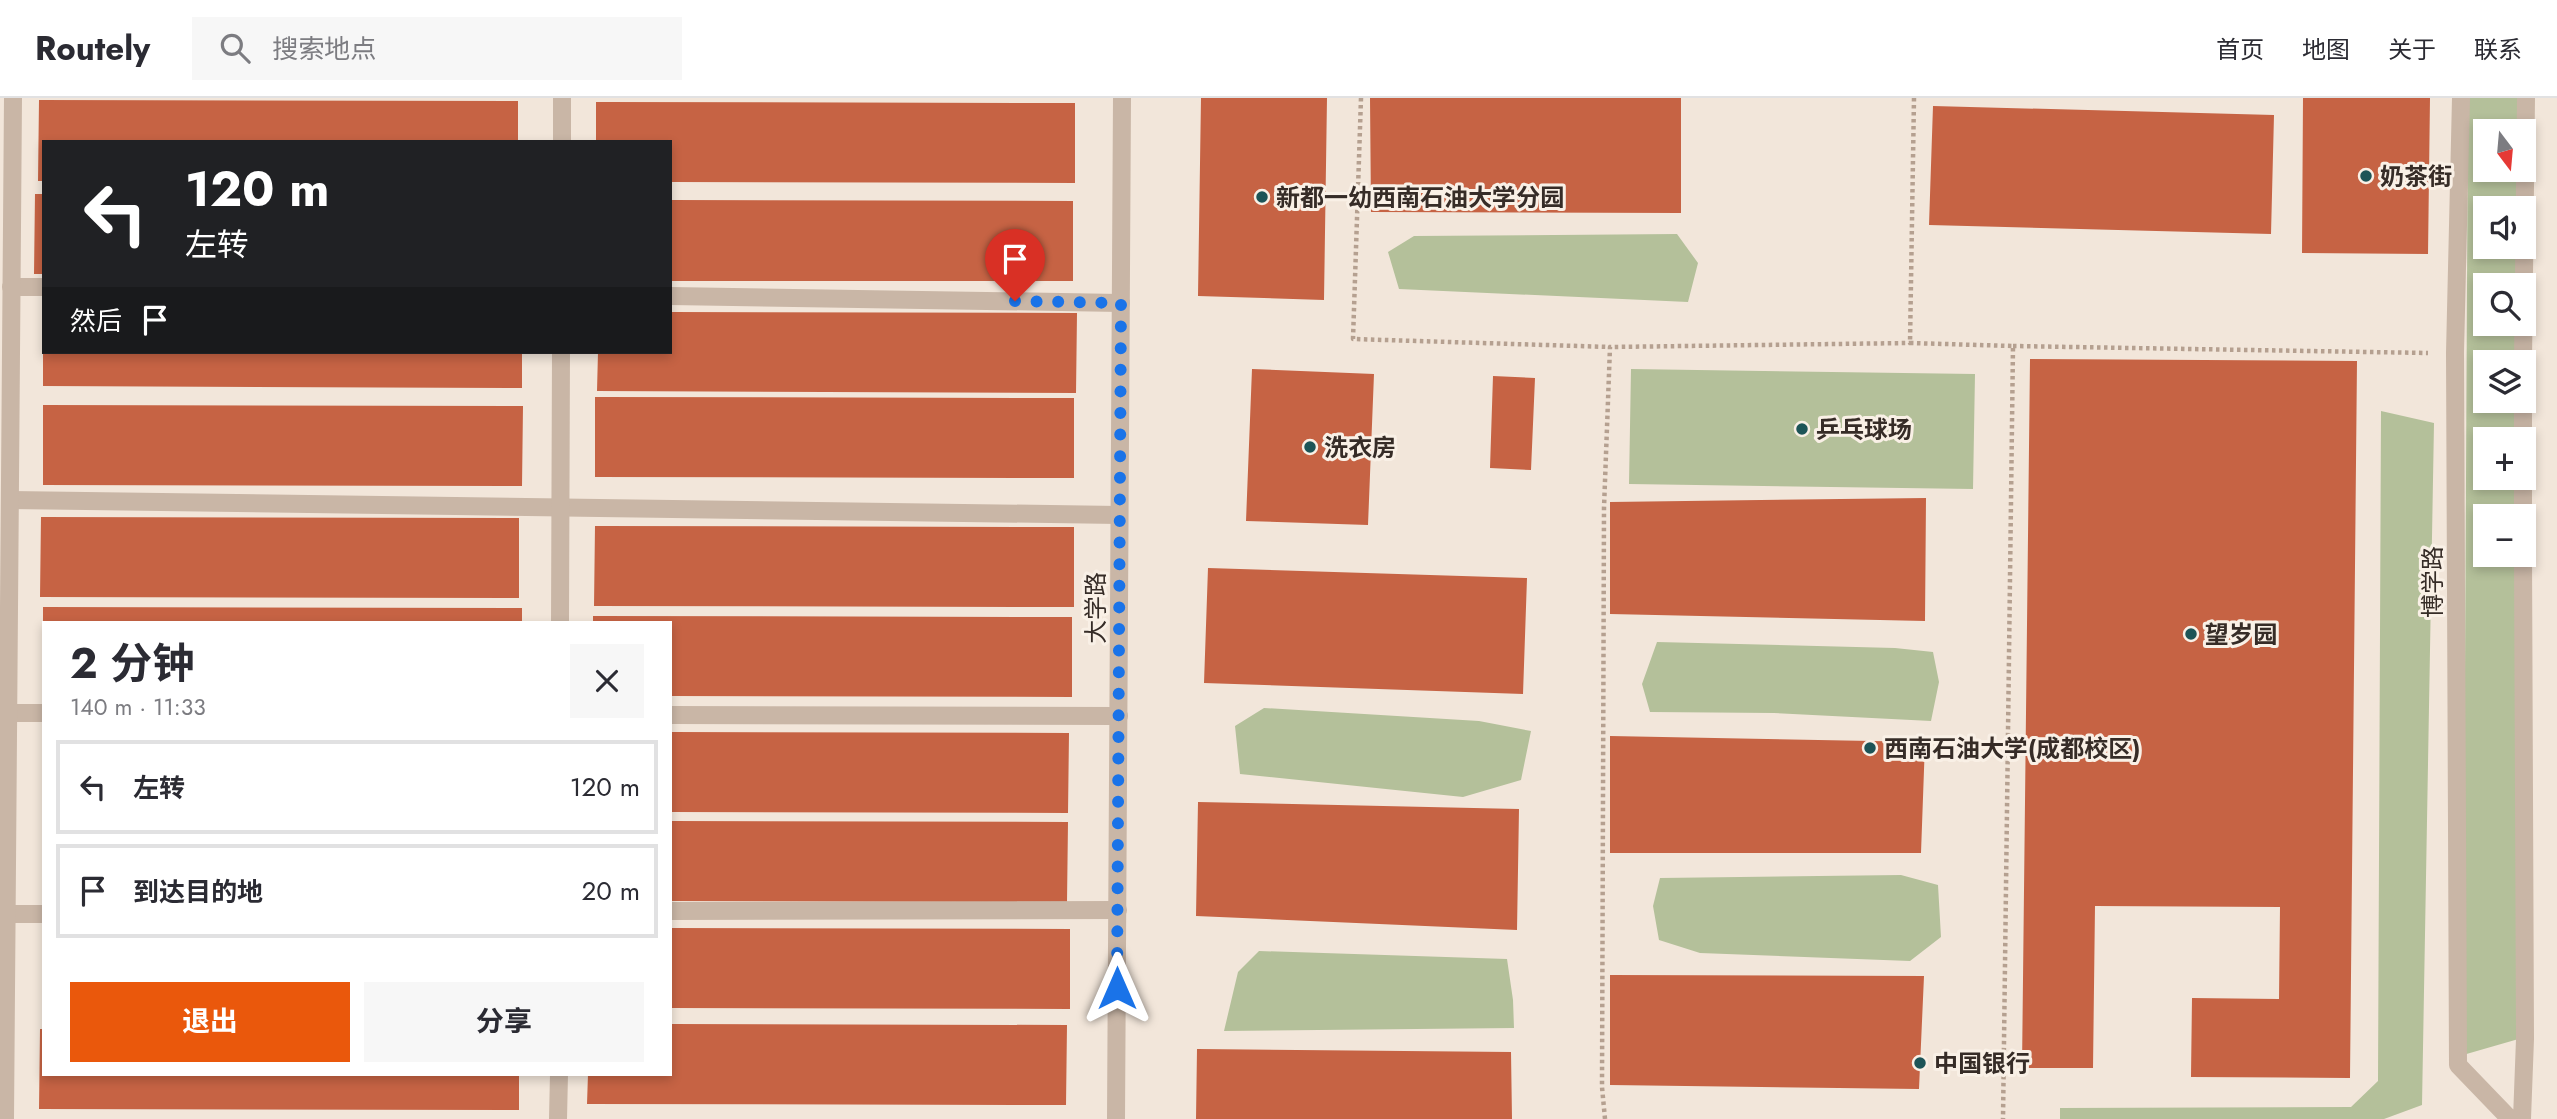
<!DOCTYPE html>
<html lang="zh">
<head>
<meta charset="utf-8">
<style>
  :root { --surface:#fff; --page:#f7f7f7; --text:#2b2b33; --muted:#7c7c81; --line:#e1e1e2; --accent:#ea580c }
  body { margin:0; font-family:Jost,"Noto Sans SC",sans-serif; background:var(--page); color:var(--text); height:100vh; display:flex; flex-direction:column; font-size:26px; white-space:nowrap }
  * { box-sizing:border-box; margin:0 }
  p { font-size:23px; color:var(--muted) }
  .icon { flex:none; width:38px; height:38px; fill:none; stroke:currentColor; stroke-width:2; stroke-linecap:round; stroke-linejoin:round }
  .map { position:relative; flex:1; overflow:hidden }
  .panel { position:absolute; left:42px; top:523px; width:630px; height:455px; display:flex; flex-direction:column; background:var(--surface); border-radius:0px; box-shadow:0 4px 10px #0003 }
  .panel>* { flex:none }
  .guide { position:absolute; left:42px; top:42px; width:630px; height:214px; border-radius:0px; box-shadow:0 4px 10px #0003; background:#202124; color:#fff; overflow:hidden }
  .needle { width:46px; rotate:164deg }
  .tools { position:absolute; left:2473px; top:21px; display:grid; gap:14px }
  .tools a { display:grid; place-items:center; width:63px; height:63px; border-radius:0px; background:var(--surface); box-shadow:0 4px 10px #0003; font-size:35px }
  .pin { position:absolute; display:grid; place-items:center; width:60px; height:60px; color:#fff; margin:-72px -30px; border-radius:50% 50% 50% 0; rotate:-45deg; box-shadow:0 0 7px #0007 }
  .pin .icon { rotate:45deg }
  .me { position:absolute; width:77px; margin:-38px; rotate:0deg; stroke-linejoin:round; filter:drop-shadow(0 0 5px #0008) }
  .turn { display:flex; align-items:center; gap:24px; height:147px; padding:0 28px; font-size:32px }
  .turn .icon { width:91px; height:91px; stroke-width:2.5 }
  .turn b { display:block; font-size:49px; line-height:60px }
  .then { display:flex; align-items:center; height:66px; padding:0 28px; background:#0003; gap:14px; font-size:26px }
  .round { display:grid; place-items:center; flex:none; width:74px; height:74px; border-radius:0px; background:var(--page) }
  .overview { display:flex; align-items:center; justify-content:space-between; height:119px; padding:0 28px }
  h1 { font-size:42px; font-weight:700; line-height:52px }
  .primary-button { display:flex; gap:14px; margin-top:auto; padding:14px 28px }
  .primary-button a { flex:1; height:80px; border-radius:0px; background:var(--accent); color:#fff; font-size:28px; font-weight:700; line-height:80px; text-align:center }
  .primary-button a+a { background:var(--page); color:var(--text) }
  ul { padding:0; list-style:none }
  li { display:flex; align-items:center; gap:21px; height:94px; margin:0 14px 10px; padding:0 14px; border:4px solid var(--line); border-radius:0px }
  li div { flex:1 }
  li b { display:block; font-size:26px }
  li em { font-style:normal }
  header { display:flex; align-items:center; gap:42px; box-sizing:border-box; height:98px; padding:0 35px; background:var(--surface); border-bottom:2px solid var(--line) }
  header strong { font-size:33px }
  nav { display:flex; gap:38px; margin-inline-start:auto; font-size:24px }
  .search { width:490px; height:63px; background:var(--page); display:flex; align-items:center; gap:18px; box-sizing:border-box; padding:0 24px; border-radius:0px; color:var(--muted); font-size:26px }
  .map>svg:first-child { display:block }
  .green { fill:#b4c09a }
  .building { fill:#c66344 }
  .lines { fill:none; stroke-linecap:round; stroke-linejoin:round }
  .path { stroke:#b5a090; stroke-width:4.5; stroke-dasharray:3.5 3.5; stroke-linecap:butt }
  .service { stroke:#c9b6a6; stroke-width:18 }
  .minor { stroke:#c9b6a6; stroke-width:18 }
  .route { stroke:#1a73e8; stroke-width:12; stroke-dasharray:0 21.6 }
  .poi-dot { fill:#1d5457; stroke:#f9f0e6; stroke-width:2.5 }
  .labels { text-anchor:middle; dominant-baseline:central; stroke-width:6; stroke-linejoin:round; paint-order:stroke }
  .poi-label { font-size:24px; font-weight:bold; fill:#362c27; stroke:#f9f0e6; text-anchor:start }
  .street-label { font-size:24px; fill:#362c27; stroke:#f9f0e6 }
</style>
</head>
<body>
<header>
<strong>Routely</strong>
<div class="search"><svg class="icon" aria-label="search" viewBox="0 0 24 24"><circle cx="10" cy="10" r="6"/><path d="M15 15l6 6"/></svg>搜索地点</div>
<nav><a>首页</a><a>地图</a><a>关于</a><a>联系</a></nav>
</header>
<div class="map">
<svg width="2557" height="1021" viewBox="0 0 2557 1021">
  <rect width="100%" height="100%" fill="#f2e6da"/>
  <path class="green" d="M 2468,0 L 2522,0 L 2522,33 L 2485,33 L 2485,72 L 2522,72 L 2522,110 L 2485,110 L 2485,149 L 2522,149 L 2522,187 L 2485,187 L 2485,226 L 2522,226 L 2522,264 L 2485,264 L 2485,303 L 2522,303 L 2522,341 L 2485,341 L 2485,380 L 2522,380 L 2522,418 L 2485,418 L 2485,457 L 2522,457 L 2522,940 L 2463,957 Z
    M 1677,136 L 1698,165 L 1688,204 L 1399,191 L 1388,154 L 1414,138 Z
    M 1631,271 L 1975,276 L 1973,391 L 1629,386 Z
    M 2381,313 L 2434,325 L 2422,1007 L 2384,1021 L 2060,1021 L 2060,1010 L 2351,1009 L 2378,983 Z
    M 1657,544 L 1895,550 L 1933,554 L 1939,584 L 1931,623 L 1774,615 L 1650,614 L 1642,586 Z
    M 1264,610 L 1479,623 L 1531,633 L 1521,682 L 1463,699 L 1240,676 L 1235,628 Z
    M 1901,777 L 1938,787 L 1941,839 L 1910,863 L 1700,855 L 1659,842 L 1653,808 L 1660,780 Z
    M 1259,853 L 1507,861 L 1513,902 L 1514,930 L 1224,933 L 1238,874 Z"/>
  <path class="building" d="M 1201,0 L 1327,0 L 1324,202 L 1198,198 Z
    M 1370,0 L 1681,0 L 1681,115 L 1371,114 Z
    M 2303,0 L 2430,0 L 2428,156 L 2302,155 Z
    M 39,2 L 518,3 L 518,44 L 44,44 L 44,83 L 38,83 Z
    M 596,4 L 1075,5 L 1075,85 L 670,84 L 670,44 L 596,44 Z
    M 1933,8 L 2274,17 L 2271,136 L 1929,127 Z
    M 35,96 L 44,96 L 44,176 L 34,176 Z
    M 670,102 L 1073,103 L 1073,183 L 670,183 Z
    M 670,214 L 1077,215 L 1076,295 L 597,293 L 598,254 L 670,254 Z
    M 43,254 L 522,254 L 522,290 L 43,288 Z
    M 2030,261 L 2357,263 L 2350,980 L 2191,979 L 2192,900 L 2279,901 L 2280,809 L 2095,808 L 2093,970 L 2022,970 Z
    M 1252,271 L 1374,276 L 1368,427 L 1246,423 Z
    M 1493,278 L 1535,280 L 1531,372 L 1490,370 Z
    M 595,299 L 1074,300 L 1074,380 L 595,379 Z
    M 43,307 L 523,308 L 522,388 L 43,387 Z
    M 1926,400 L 1925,523 L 1610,516 L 1610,404 Z
    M 41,419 L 519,420 L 519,500 L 40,499 Z
    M 595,428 L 1074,429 L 1074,509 L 594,508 Z
    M 1208,470 L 1527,480 L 1523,596 L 1204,585 Z
    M 43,509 L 522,510 L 522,525 L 43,525 Z
    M 593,518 L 1072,519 L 1072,599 L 670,598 L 670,525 L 593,525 Z
    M 670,634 L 1069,635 L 1068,715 L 670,714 Z
    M 1610,638 L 1925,644 L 1921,755 L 1610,755 Z
    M 1198,704 L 1519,711 L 1517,832 L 1196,818 Z
    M 670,723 L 1068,724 L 1067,804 L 670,803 Z
    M 670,830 L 1070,831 L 1070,911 L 670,910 Z
    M 1610,877 L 1924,878 L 1919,991 L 1610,987 Z
    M 670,926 L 1067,927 L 1066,1007 L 587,1006 L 588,976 L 670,976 Z
    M 40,931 L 44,931 L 44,976 L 519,976 L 519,1012 L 39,1011 Z
    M 1197,951 L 1511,954 L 1512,1021 L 1196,1021 Z"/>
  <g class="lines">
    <path class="path" d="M 1361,0 L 1353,241 L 1610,249
      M 1914,0 L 1910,245 L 2013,248 L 2003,1021
      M 2013,248 L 2428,255
      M 1605,1021 L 1602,989 L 1604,410 L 1610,249 L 1910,245"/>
    <path class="service" d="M 2461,0 L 2455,255 L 2458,967 L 2510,1021
      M 11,189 L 44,189
      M 670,198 L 1121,205
      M 2523,264 L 2526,0
      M 2523,341 L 2523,303
      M 2523,380 L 2523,418
      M 10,402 L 1119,417
      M 8,615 L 44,615
      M 670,617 L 1119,618
      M 670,813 L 1118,812
      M 7,816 L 44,816
      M 2522,1021 L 2525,941 L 2523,457"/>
    <path class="minor" d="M 562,44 L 562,0
      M 560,525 L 561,254
      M 5,1021 L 13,0
      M 558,1021 L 559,976
      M 1116,1021 L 1122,0"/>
  </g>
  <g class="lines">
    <path class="route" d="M 1015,203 L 1121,205 L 1117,890"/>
  </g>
  <g class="poi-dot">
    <circle cx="2366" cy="78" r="7"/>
    <circle cx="1262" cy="99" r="7"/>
    <circle cx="1802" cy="331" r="7"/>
    <circle cx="1310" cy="349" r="7"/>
    <circle cx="2191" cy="536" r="7"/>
    <circle cx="1870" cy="650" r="7"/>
    <circle cx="1920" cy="965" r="7"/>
  </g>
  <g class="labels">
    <g class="poi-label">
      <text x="2380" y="78">奶茶街</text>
      <text x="1276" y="99">新都一幼西南石油大学分园</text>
      <text x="1816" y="331">乒乓球场</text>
      <text x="1324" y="349">洗衣房</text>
      <text x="2205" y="536">望岁园</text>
      <text x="1884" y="650">西南石油大学(成都校区)</text>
      <text x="1934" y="965">中国银行</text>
    </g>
    <g class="street-label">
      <text transform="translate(2432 484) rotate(-90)">博学路</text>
      <text transform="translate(1095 510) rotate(-90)">大学路</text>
    </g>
  </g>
</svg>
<div class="tools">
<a><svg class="needle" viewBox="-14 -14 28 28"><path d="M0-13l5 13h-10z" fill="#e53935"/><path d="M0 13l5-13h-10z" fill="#7c7c81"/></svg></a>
<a><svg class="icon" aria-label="sound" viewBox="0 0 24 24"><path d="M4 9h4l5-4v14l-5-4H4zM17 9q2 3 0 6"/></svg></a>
<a><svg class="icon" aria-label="search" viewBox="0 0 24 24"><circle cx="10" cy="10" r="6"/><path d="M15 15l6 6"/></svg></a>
<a><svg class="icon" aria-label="layers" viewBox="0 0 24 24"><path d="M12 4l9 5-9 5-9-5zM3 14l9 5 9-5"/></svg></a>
<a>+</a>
<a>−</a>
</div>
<div class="pin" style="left:1015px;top:203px;background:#d93025"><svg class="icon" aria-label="arrive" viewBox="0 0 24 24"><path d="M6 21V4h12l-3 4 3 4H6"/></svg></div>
<svg class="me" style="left:1117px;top:890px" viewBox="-20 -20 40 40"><path d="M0-17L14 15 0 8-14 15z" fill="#1a73e8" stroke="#fff" stroke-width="4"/></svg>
<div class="guide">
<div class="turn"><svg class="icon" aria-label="left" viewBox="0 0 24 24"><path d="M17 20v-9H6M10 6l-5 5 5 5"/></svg><div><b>120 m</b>左转</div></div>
<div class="then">然后<svg class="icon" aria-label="arrive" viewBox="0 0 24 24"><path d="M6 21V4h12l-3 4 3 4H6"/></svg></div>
</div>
<section class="panel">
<div class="overview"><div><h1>2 分钟</h1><p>140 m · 11:33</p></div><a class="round"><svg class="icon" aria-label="close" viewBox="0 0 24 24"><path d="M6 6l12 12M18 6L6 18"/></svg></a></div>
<ul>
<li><svg class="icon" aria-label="left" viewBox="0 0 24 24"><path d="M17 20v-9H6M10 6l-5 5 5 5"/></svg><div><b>左转</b></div><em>120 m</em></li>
<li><svg class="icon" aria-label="arrive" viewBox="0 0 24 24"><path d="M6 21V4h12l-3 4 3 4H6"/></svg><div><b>到达目的地</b></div><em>20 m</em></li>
</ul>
<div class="primary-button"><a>退出</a><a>分享</a></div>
</section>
</div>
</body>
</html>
